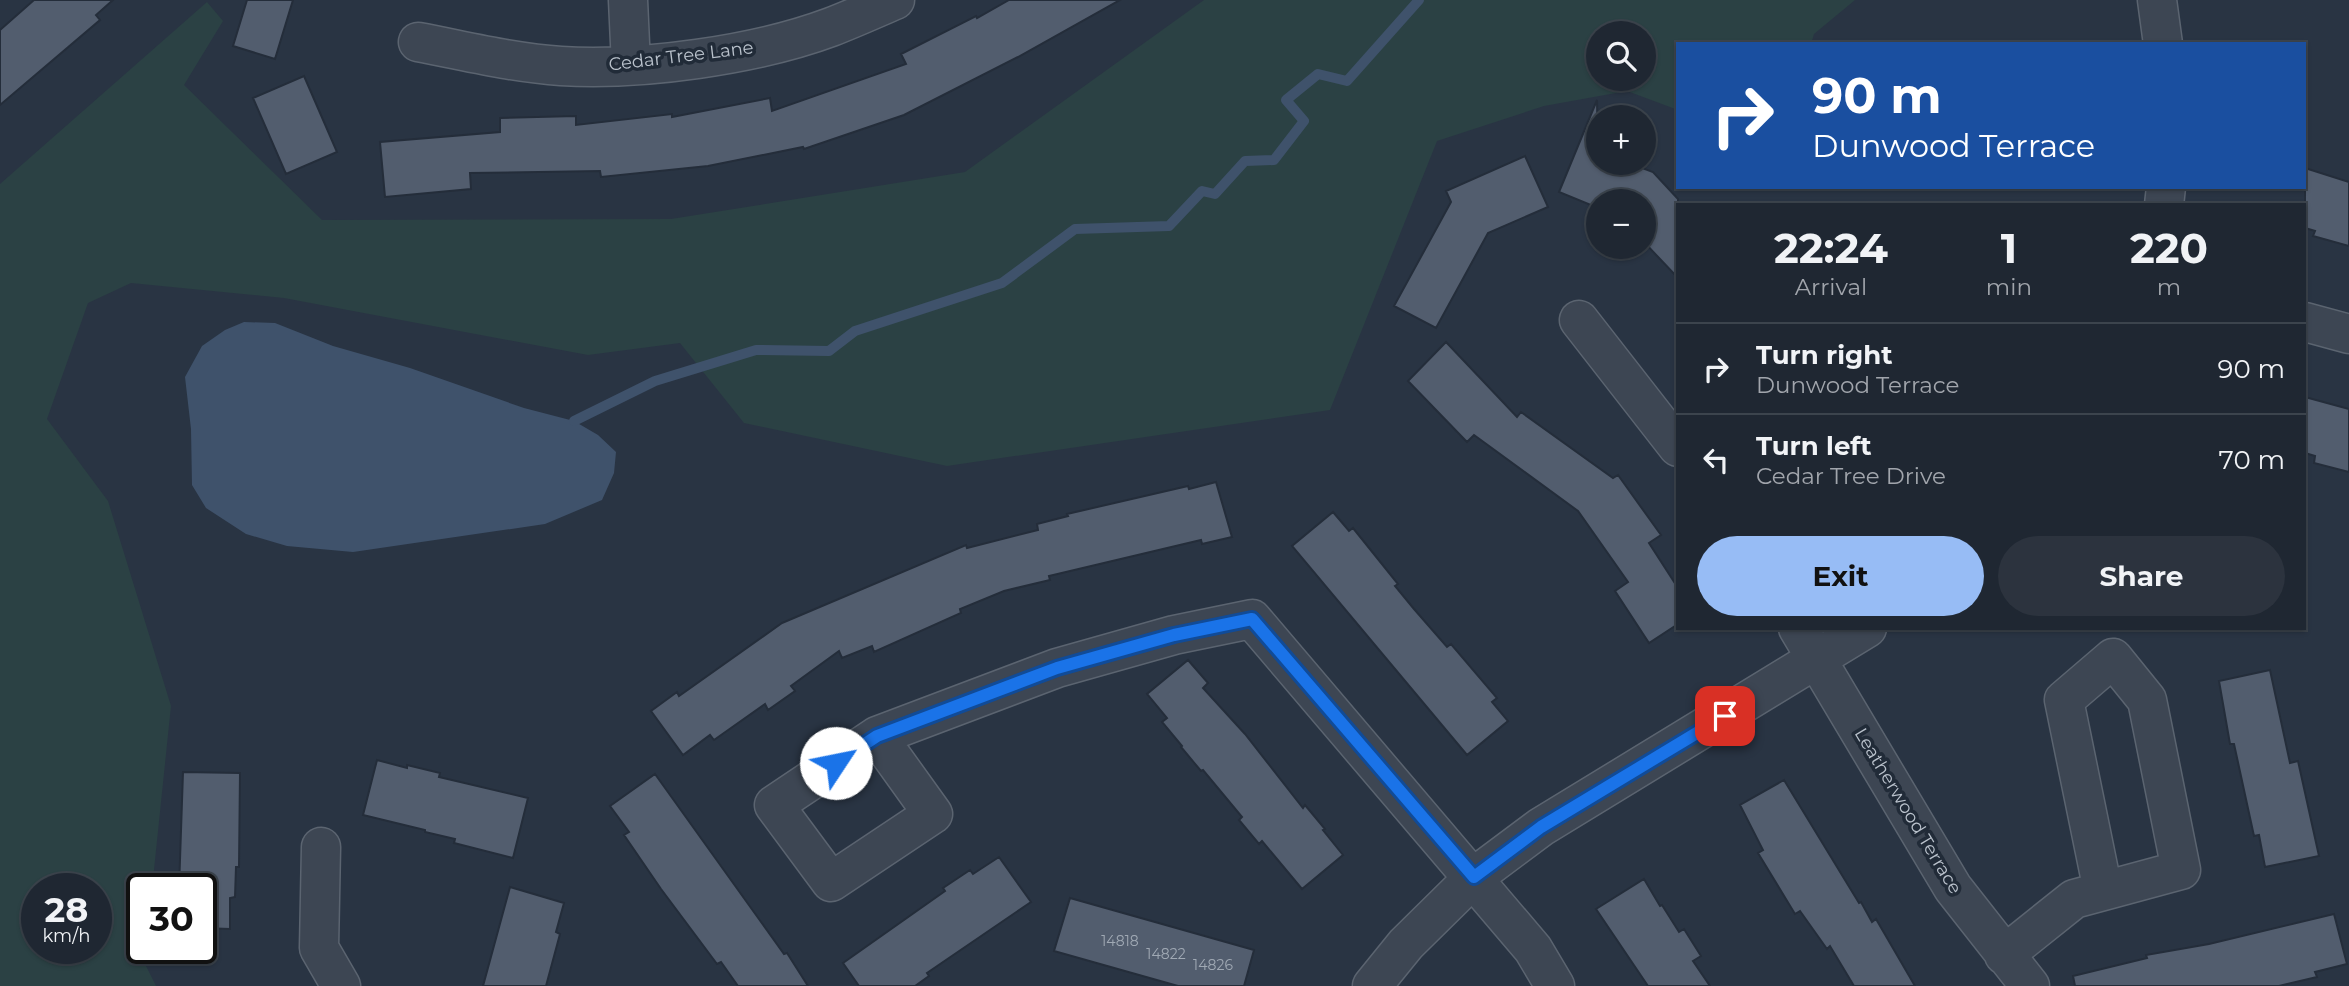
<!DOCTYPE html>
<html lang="en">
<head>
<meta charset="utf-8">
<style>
  :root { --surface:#1f2732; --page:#2c333e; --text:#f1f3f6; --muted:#a1a5ac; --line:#3c444d; --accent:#97bcf5 }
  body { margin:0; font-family:Montserrat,sans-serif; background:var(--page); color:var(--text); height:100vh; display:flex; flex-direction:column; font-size:26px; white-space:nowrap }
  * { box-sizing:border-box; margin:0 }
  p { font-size:23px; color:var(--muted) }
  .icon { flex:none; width:38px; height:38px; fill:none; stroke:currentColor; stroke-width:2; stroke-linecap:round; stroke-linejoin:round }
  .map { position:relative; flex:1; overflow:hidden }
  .panel { position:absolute; left:1676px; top:203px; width:630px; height:427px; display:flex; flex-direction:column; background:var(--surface); border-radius:0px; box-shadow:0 2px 5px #0004,0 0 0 2px var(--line) }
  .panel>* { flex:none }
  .guide { position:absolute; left:1676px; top:42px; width:630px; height:147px; border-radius:0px; box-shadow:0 2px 5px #0004,0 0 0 2px var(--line); background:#1a4fa0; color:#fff; overflow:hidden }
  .buttons { position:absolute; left:1586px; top:21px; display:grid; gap:14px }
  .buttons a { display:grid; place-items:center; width:70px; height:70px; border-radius:50%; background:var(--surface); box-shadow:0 2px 5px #0004,0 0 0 2px var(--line); font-size:35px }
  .speed { position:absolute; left:21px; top:873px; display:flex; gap:14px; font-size:35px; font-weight:700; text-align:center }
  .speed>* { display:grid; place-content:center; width:91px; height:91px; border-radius:50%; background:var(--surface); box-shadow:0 2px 5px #0004,0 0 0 2px var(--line); line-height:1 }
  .speed small { font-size:18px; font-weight:400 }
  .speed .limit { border:4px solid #111; border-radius:10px; background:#fff; color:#111 }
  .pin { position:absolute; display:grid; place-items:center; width:60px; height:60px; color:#fff; margin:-30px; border-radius:14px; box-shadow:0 4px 10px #0006 }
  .me { position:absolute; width:77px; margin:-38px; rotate:56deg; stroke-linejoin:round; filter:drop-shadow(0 0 5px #0008) }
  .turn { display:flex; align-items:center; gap:24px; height:147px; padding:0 21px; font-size:32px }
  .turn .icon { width:91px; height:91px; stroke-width:2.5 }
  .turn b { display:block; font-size:49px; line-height:60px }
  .eta { display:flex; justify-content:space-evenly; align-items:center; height:119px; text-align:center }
  .eta b { font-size:42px; font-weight:700; line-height:49px }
  .action { display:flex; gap:14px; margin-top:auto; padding:14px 21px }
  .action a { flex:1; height:80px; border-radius:42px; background:var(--accent); color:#111; font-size:28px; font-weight:700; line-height:80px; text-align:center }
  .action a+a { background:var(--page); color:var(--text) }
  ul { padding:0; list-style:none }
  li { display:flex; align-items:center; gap:21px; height:91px; padding:0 21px; border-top:2px solid var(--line) }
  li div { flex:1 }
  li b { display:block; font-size:26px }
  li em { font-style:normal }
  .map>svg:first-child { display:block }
  .green { fill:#2b4144; fill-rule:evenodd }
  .water { fill:#3f526b }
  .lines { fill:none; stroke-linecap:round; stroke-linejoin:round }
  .stream { stroke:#3f526b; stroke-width:10 }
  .building { fill:#525d6e; stroke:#242d3a; stroke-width:2 }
  .street-casing { stroke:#5b6470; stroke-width:41 }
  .street { stroke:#3d4653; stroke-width:38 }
  .route-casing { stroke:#114b97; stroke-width:18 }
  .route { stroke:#1a73e8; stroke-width:12 }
  .labels { text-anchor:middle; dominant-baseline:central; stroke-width:7; stroke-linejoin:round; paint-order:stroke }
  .number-label { font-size:14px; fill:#a0a9b4 }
  .street-label { font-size:18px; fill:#bac2cc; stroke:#212b38 }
</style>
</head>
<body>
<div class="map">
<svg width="2349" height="986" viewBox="0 0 2349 986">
  <rect width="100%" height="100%" fill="#293443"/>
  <path class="green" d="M 1204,0 L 1855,0 L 1814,34 L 1811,44 L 1678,44 L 1678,110 L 1627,91 L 1544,106 L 1437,141 L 1330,410 L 947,466 L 744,423 L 680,343 L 588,355 L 284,298 L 131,283 L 88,303 L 47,419 L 108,501 L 171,706 L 152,889 L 142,889 L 142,948 L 146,949 L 145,964 L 156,986 L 0,986 L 0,184 L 207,2 L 223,21 L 184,85 L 322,220 L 671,219 L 965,172 ZM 1598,33 L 1643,33 L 1643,79 L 1598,79 ZM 37,889 L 96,889 L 96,948 L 37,948 Z"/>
  <path class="water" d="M 244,322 L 275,323 L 333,346 L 410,368 L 524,408 L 574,421 L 598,435 L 616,452 L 614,473 L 602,500 L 545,524 L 353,552 L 287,546 L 246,534 L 206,508 L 192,485 L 191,429 L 185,377 L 202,346 L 225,330 Z"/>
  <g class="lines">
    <path class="stream" d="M 574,421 L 655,381 L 756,350 L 829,351 L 855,331 L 1002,283 L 1075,229 L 1169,226 L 1202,191 L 1215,194 L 1245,161 L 1274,160 L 1304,121 L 1286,100 L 1318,74 L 1347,81 L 1419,0"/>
  </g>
  <path class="building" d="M 34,0 L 113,0 L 96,15 L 100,20 L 0,105 L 0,30 Z
    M 247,0 L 293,0 L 275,59 L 233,46 Z
    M 1009,0 L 1120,0 L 1018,57 L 904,115 L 804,149 L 803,147 L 708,166 L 601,177 L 600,171 L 470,173 L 471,189 L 385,197 L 380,142 L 500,132 L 500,118 L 576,116 L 576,125 L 672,114 L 672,117 L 770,98 L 772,111 L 906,64 L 901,54 L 976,16 L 977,18 Z
    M 304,76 L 337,152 L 286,174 L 253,98 Z
    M 1597,100 L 1598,163 L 1629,163 L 1653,172 L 1678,199 L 1678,278 L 1643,241 L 1643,201 L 1598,201 L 1598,208 L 1559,192 Z
    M 1525,156 L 1548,207 L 1488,233 L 1436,328 L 1394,306 L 1451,202 L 1446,191 Z
    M 2305,168 L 2349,182 L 2349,246 L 2313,236 L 2315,231 L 2305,228 Z
    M 1446,342 L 1517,417 L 1521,412 L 1613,478 L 1618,475 L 1661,535 L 1649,543 L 1678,588 L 1678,624 L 1649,643 L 1615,591 L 1628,582 L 1578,511 L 1474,435 L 1467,442 L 1408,381 Z
    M 2305,397 L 2349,409 L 2349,472 L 2314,463 L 2315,456 L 2305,453 Z
    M 1216,482 L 1232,537 L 1202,544 L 1201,540 L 1049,576 L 1050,580 L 1004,591 L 960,609 L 961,613 L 874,652 L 872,646 L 842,658 L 839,651 L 791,686 L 795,691 L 768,710 L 765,704 L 714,740 L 710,735 L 683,755 L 651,711 L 677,692 L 679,696 L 782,623 L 966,545 L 967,548 L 1038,530 L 1037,524 L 1068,516 L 1067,514 L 1188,486 L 1189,489 Z
    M 1333,512 L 1349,531 L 1353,528 L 1398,584 L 1395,586 L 1414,609 L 1447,647 L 1451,644 L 1497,698 L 1492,702 L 1508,721 L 1467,755 L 1292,546 Z
    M 1188,660 L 1208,683 L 1203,688 L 1245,734 L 1303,808 L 1305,805 L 1325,829 L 1323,830 L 1343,855 L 1302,889 L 1262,841 L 1259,844 L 1239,820 L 1242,817 L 1203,770 L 1201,771 L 1181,747 L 1182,746 L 1162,722 L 1167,718 L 1147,694 Z
    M 2270,670 L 2290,763 L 2298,761 L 2319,856 L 2265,867 L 2259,835 L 2254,836 L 2234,744 L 2230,744 L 2219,681 Z
    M 377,760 L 407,768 L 407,765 L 440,773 L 439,777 L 528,798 L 513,858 L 454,843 L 455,839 L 425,832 L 425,830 L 363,815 Z
    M 183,772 L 240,773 L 239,867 L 236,867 L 235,897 L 230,898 L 230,929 L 201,928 L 201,889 L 179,889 Z
    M 655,774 L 784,954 L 787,953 L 808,986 L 738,986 L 721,962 L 717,964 L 661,889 L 624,835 L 629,832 L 610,806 Z
    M 1784,780 L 1859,903 L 1861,902 L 1872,922 L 1876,919 L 1915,986 L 1854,986 L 1830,946 L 1827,949 L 1800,911 L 1795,914 L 1758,853 L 1763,850 L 1740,805 Z
    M 999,857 L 1031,902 L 927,973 L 929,976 L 915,986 L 859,986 L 843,963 L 945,891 L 943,888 L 970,870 L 973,874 Z
    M 1644,879 L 1660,906 L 1662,905 L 1679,932 L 1684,929 L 1701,956 L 1693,961 L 1710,986 L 1648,986 L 1596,909 Z
    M 510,887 L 564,903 L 556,932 L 560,934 L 546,986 L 483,986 Z
    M 1070,898 L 1254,950 L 1244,986 L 1178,986 L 1054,951 Z
    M 2334,914 L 2347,964 L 2315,972 L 2317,977 L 2279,986 L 2075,986 L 2073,976 L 2147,958 L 2146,955 L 2209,944 Z"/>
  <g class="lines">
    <defs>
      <path id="street" d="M 628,0 L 631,65
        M 2157,0 L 2163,44
        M 418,42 C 466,51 513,63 561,66 C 641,71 756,55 831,27 C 852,19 874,9 895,0
        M 2164,205 L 2166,187
        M 1579,320 L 1678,447
        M 2305,322 L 2349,334
        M 1798,628 L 1953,888 L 2030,986
        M 877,736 L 933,814 L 831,882 L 774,805 L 877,736 L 1057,668 L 1174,635 L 1252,619 L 1533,949 L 1555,986
        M 321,847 L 319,948 L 341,986
        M 2004,955 L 2074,899 L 2181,870 L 2147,700 L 2113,658 L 2064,700 L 2103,891
        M 1372,986 L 1406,944 L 1474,877 L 1541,827 L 1867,628"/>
    </defs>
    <use href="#street" class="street-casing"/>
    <use href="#street" class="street"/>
  </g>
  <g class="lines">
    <defs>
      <path id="route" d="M 836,763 L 877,736 L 1057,668 L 1174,635 L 1252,619 L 1474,877 L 1541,827 L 1725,716"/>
    </defs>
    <use href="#route" class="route-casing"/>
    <use href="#route" class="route"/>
  </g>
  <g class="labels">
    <g class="number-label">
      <text x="1120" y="941">14818</text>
      <text x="1166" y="954">14822</text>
      <text x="1213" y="965">14826</text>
    </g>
    <g class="street-label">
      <text transform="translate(681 56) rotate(-7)">Cedar Tree Lane</text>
      <text transform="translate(1908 811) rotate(59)">Leatherwood Terrace</text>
    </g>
  </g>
</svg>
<div class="buttons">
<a><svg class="icon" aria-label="search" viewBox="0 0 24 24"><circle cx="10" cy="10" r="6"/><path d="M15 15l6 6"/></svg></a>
<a>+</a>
<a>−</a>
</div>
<div class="speed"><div>28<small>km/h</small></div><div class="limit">30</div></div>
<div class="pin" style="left:1725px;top:716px;background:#d93025"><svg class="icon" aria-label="arrive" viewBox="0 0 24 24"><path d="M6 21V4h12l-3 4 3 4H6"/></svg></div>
<svg class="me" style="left:836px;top:763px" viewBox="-20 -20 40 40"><circle r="19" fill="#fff"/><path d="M0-13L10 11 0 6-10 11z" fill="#1a73e8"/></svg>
<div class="guide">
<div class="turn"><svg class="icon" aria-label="right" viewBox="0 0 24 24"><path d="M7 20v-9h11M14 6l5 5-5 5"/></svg><div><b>90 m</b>Dunwood Terrace</div></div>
</div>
<section class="panel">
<div class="eta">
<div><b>22:24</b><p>Arrival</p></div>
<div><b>1</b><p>min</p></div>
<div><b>220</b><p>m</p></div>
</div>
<ul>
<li><svg class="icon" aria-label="right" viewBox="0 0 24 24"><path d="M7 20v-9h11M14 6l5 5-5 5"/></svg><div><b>Turn right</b><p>Dunwood Terrace</p></div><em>90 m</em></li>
<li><svg class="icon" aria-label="left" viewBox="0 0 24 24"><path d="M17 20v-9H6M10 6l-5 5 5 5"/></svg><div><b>Turn left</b><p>Cedar Tree Drive</p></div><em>70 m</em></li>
</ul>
<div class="action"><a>Exit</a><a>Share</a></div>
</section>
</div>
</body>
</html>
